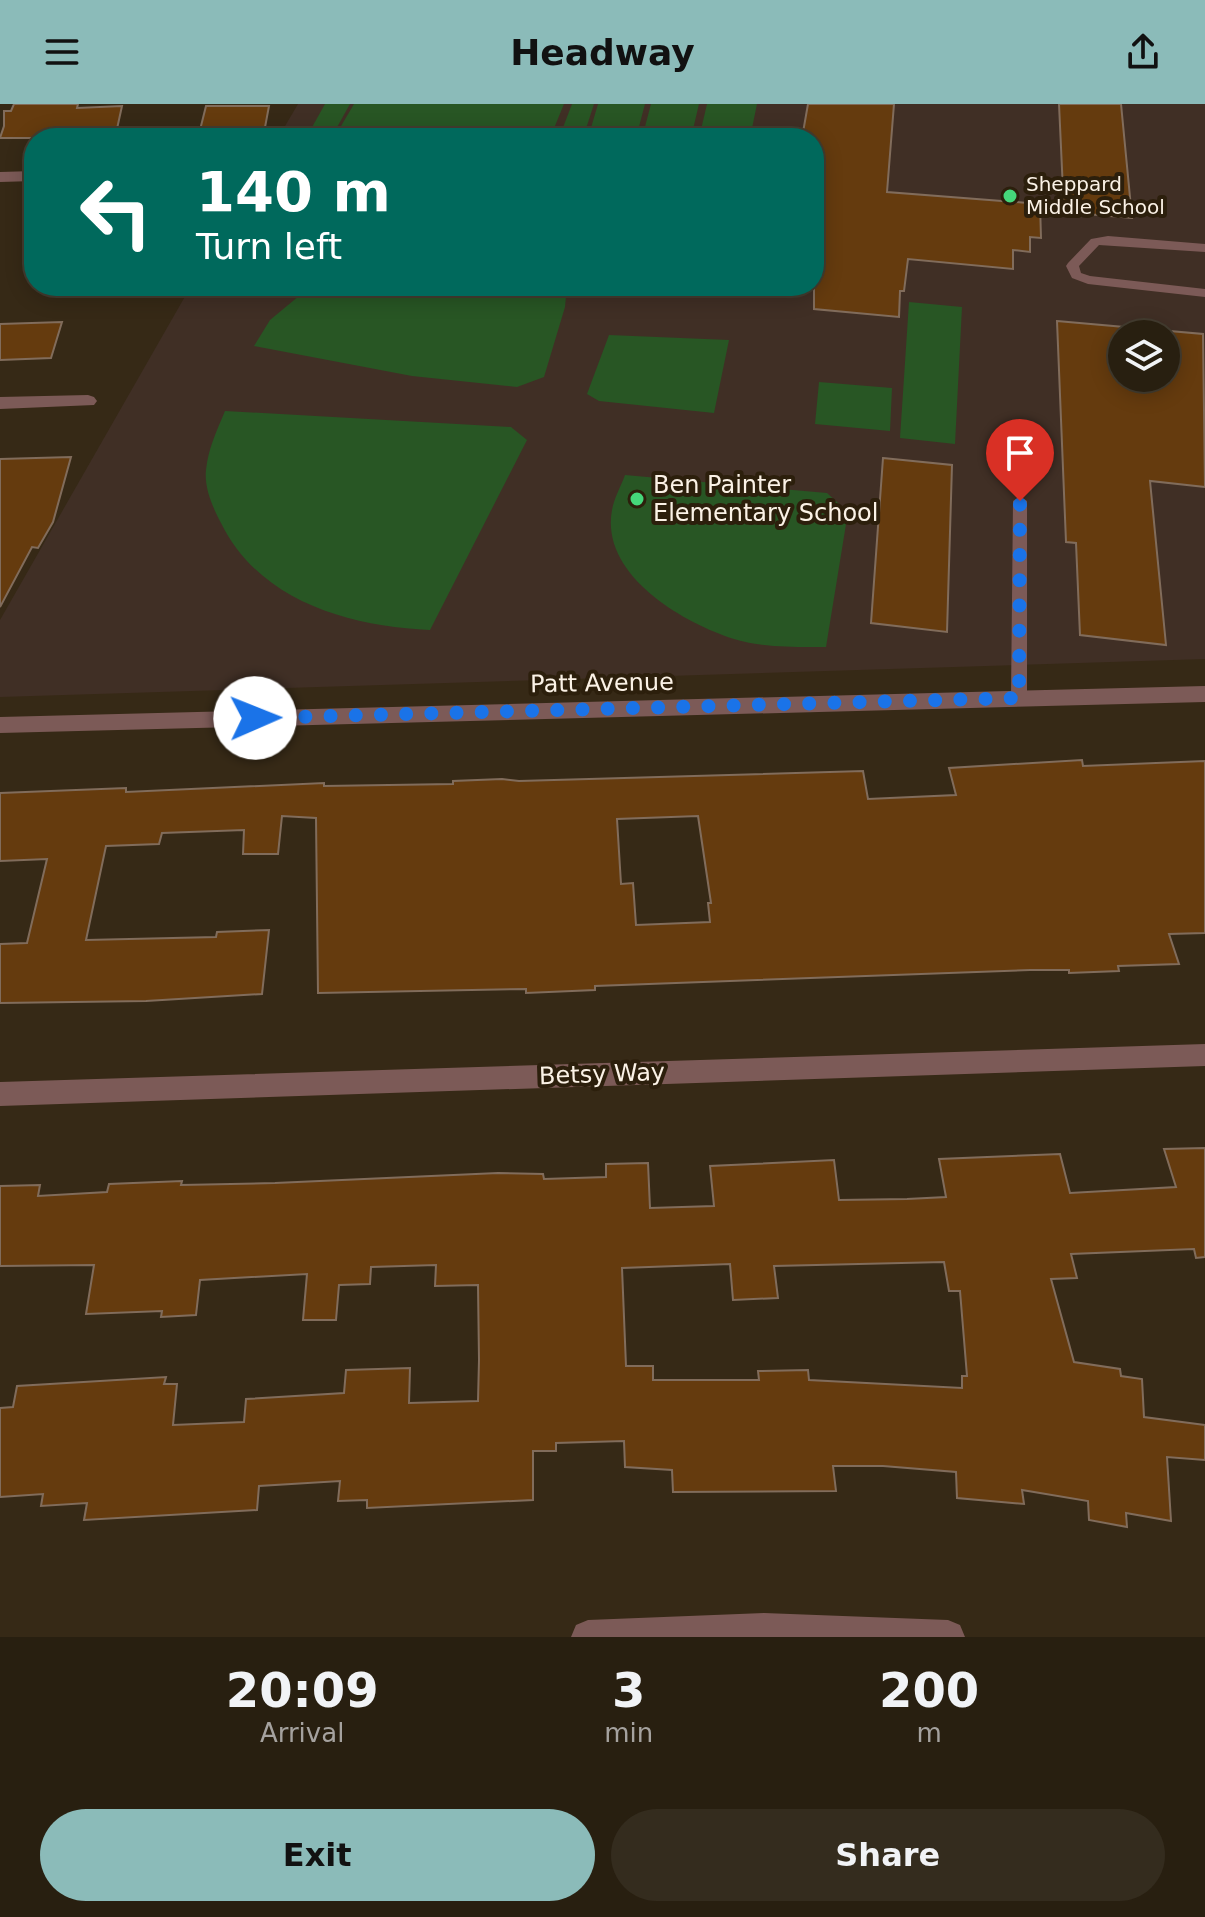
<!DOCTYPE html>
<html lang="en">
<head>
<meta charset="utf-8">
<style>
  :root { --surface:#281f10; --page:#342c1e; --text:#f1f3f6; --muted:#a5a29f; --line:#443d30; --accent:#8bbbb9 }
  body { margin:0; font-family:"DejaVu Sans",sans-serif; background:var(--page); color:var(--text); height:100vh; display:flex; flex-direction:column; font-size:30px; white-space:nowrap }
  * { box-sizing:border-box; margin:0 }
  p { font-size:26px; color:var(--muted) }
  .icon { flex:none; width:44px; height:44px; fill:none; stroke:currentColor; stroke-width:2; stroke-linecap:round; stroke-linejoin:round }
  .map { position:relative; height:1533px; overflow:hidden }
  .details { display:flex; flex-direction:column; background:var(--surface); flex:1 }
  .details>* { flex:none }
  .banner { position:absolute; left:24px; top:24px; width:800px; height:168px; border-radius:32px; box-shadow:0 4px 20px #0003,0 0 0 2px var(--line); background:#00695c; color:#fff; overflow:hidden }
  .fabs { position:absolute; left:1108px; top:216px; display:grid; gap:16px }
  .fabs a { display:grid; place-items:center; width:72px; height:72px; border-radius:50%; background:var(--surface); box-shadow:0 4px 20px #0003,0 0 0 2px var(--line); font-size:40px }
  .pin { position:absolute; display:grid; place-items:center; width:68px; height:68px; color:#fff; margin:-82px -34px; border-radius:50% 50% 50% 0; rotate:-45deg; box-shadow:0 0 8px #0007 }
  .pin .icon { rotate:45deg }
  .me { position:absolute; width:88px; margin:-44px; rotate:89deg; stroke-linejoin:round; filter:drop-shadow(0 0 6px #0008) }
  .turn { display:flex; align-items:center; gap:28px; height:168px; padding:0 40px; font-size:36px }
  .turn .icon { width:104px; height:104px; stroke-width:2.5 }
  .turn b { display:block; font-size:56px; line-height:68px }
  .eta { display:flex; justify-content:space-evenly; align-items:center; height:136px; text-align:center }
  .eta b { font-size:48px; font-weight:600; line-height:56px }
  .primary-button { display:flex; gap:16px; margin-top:auto; padding:16px 40px }
  .primary-button a { flex:1; height:92px; border-radius:48px; background:var(--accent); color:#111; font-size:32px; font-weight:600; line-height:92px; text-align:center }
  .primary-button a+a { background:var(--page); color:var(--text) }
  header { display:flex; justify-content:space-between; align-items:center; height:104px; padding:0 40px; background:var(--accent); color:#111; font-size:36px; font-weight:600 }
  .map>svg:first-child { display:block }
  .education { fill:#402f25; fill-rule:evenodd }
  .green { fill:#285624 }
  .building { fill:#653b0e; stroke:#816c5b; stroke-width:2; fill-rule:evenodd }
  .lines { fill:none; stroke-linecap:round; stroke-linejoin:round }
  .lane { fill:#7c5a57; fill-rule:evenodd }
  .street { fill:#7c5a57; fill-rule:evenodd }
  .route { stroke:#1a73e8; stroke-width:14; stroke-dasharray:0 25.2 }
  .poi-dot { fill:#45d77a; stroke:#2c1f0c; stroke-width:3 }
  .labels { text-anchor:middle; dominant-baseline:central; stroke-width:8; stroke-linejoin:round; paint-order:stroke }
  .far-poi-label { font-size:20px; fill:#fbf2e6; stroke:#2c1f0c; text-anchor:start }
  .poi-label { font-size:24px; fill:#fbf2e6; stroke:#2c1f0c; text-anchor:start }
  .street-label { font-size:24px; fill:#fbf2e6; stroke:#2c1f0c }
</style>
</head>
<body>
<header><svg class="icon" aria-label="menu" viewBox="0 0 24 24"><path d="M4 6h16M4 12h16M4 18h16"/></svg>Headway<svg class="icon" aria-label="share" viewBox="0 0 24 24"><path d="M12 15V3M7 8l5-5 5 5M5 13v7h14v-7"/></svg></header>
<div class="map">
<svg width="1205" height="1533" viewBox="0 0 1205 1533">
  <rect width="100%" height="100%" fill="#362916"/>
  <path class="education" d="M 298,0 L 1205,0 L 1205,555 L 0,593 L 0,516 L 191,182 L 814,182 L 814,34 L 278,34 ZM 1122,230 L 1166,230 L 1166,274 L 1122,274 Z"/>
  <path class="green" d="M 325,0 L 350,0 L 331,34 L 306,34 Z
    M 354,0 L 564,0 L 550,34 L 334,34 Z
    M 572,0 L 594,0 L 583,34 L 559,34 Z
    M 598,0 L 645,0 L 636,34 L 588,34 Z
    M 651,0 L 699,0 L 691,34 L 642,34 Z
    M 707,0 L 757,0 L 750,34 L 699,34 Z
    M 311,182 L 567,182 L 565,203 L 544,273 L 517,283 L 412,272 L 254,242 L 270,216 Z
    M 909,198 L 962,203 L 955,340 L 900,334 Z
    M 609,231 L 729,236 L 714,309 L 599,297 L 587,290 Z
    M 819,278 L 892,284 L 890,327 L 815,320 Z
    M 225,307 L 511,323 L 527,336 L 430,526 C 350,523 259,497 221,419 C 213,404 204,384 206,366 C 208,345 217,326 225,307 Z
    M 625,371 L 827,389 L 848,408 L 826,543 C 796,543 763,544 734,535 C 681,518 600,470 612,406 C 614,394 621,382 625,371 Z"/>
  <path class="building" d="M 14,0 L 78,0 L 77,4 L 122,2 L 115,34 L 0,34 L 4,22 L 4,7 L 11,7 Z
    M 808,0 L 894,0 L 887,88 L 1040,100 L 1041,134 L 1030,133 L 1030,148 L 1013,146 L 1013,165 L 908,155 L 904,187 L 900,187 L 899,213 L 814,205 L 814,34 L 802,34 Z
    M 1059,0 L 1121,0 L 1132,114 L 1064,108 Z
    M 206,2 L 269,2 L 263,34 L 198,34 Z
    M 1057,217 L 1203,230 L 1205,383 L 1150,377 L 1166,541 L 1080,531 L 1076,439 L 1066,438 ZM 1122,230 L 1166,230 L 1166,274 L 1122,274 Z
    M 62,218 L 51,254 L 0,256 L 0,220 Z
    M 71,353 L 53,418 L 38,444 L 32,443 L 0,503 L 0,355 Z
    M 883,354 L 952,361 L 947,528 L 871,519 Z
    M 1082,656 L 1083,662 L 1205,657 L 1205,829 L 1169,830 L 1179,860 L 1118,862 L 1119,867 L 1069,869 L 1069,866 L 1030,866 L 595,882 L 595,886 L 526,889 L 526,885 L 318,889 L 316,714 L 282,712 L 278,750 L 243,750 L 244,726 L 162,729 L 159,740 L 106,742 L 86,836 L 216,833 L 217,828 L 269,826 L 262,890 L 146,897 L 0,899 L 0,840 L 27,839 L 47,755 L 0,757 L 0,689 L 126,684 L 126,688 L 324,679 L 324,682 L 453,680 L 453,677 L 502,675 L 519,677 L 863,667 L 868,695 L 956,691 L 949,664 ZM 698,712 L 711,799 L 708,799 L 710,818 L 636,821 L 633,779 L 621,780 L 617,715 Z
    M 1205,1044 L 1205,1153 L 1196,1154 L 1194,1145 L 1071,1150 L 1077,1174 L 1051,1175 L 1074,1258 L 1120,1265 L 1121,1272 L 1142,1275 L 1144,1313 L 1205,1321 L 1205,1356 L 1167,1353 L 1171,1417 L 1126,1409 L 1127,1423 L 1089,1416 L 1088,1397 L 1022,1386 L 1024,1400 L 957,1394 L 956,1368 L 883,1362 L 833,1362 L 836,1387 L 673,1388 L 672,1366 L 625,1363 L 624,1337 L 556,1339 L 556,1347 L 533,1347 L 533,1396 L 367,1404 L 367,1396 L 338,1397 L 340,1377 L 259,1382 L 257,1406 L 84,1416 L 87,1399 L 41,1402 L 43,1390 L 0,1393 L 0,1304 L 13,1303 L 17,1282 L 166,1273 L 164,1280 L 177,1280 L 173,1321 L 244,1318 L 246,1295 L 344,1289 L 346,1266 L 410,1264 L 409,1299 L 478,1297 L 479,1256 L 478,1181 L 435,1182 L 436,1161 L 371,1163 L 370,1180 L 339,1181 L 336,1216 L 303,1216 L 307,1170 L 200,1176 L 196,1211 L 161,1213 L 162,1207 L 86,1210 L 94,1161 L 0,1162 L 0,1082 L 40,1081 L 38,1092 L 107,1088 L 109,1080 L 182,1077 L 181,1081 L 275,1079 L 498,1069 L 543,1070 L 544,1075 L 606,1073 L 606,1060 L 648,1059 L 650,1104 L 714,1102 L 710,1062 L 834,1056 L 839,1096 L 907,1095 L 946,1093 L 939,1055 L 1060,1050 L 1070,1089 L 1176,1083 L 1164,1045 ZM 944,1158 L 949,1187 L 960,1187 L 967,1272 L 962,1272 L 962,1284 L 809,1276 L 808,1266 L 758,1267 L 759,1276 L 653,1276 L 653,1262 L 626,1262 L 622,1164 L 730,1160 L 733,1196 L 778,1194 L 774,1162 Z"/>
  <g class="lines">
    <path class="lane" d="M 1108,132 L 1205,140 L 1205,148 L 1099,141 L 1079,162 L 1081,169 L 1090,172 L 1205,185 L 1205,193 L 1088,180 L 1072,174 L 1066,162 L 1068,159 L 1091,135 Z
      M 1020,392 L 1027,397 L 1027,594 L 1019,600 L 1011,594 L 1013,397 Z"/>
    <path class="street" d="M 34,67 L 34,77 L 0,78 L 0,68 Z
      M 88,291 L 94,293 L 97,297 L 94,301 L 0,305 L 0,293 Z
      M 1205,582 L 1205,598 L 0,629 L 0,613 Z
      M 1205,940 L 1205,962 L 0,1002 L 0,978 Z
      M 764,1509 L 948,1516 L 960,1521 L 965,1533 L 571,1533 L 576,1521 L 588,1516 Z"/>
  </g>
  <g class="lines">
    <path class="route" d="M 255,614 L 1019,594 L 1020,397"/>
  </g>
  <g class="poi-dot">
    <circle cx="1010" cy="92" r="8"/>
    <circle cx="637" cy="395" r="8"/>
  </g>
  <g class="labels">
    <g class="far-poi-label">
      <text x="1026" y="80">Sheppard<tspan x="1026" dy="23">Middle School</tspan></text>
    </g>
    <g class="poi-label">
      <text x="653" y="381">Ben Painter<tspan x="653" dy="28">Elementary School</tspan></text>
    </g>
    <g class="street-label">
      <text transform="translate(602 579) rotate(-1)">Patt Avenue</text>
      <text transform="translate(602 970) rotate(-2)">Betsy Way</text>
    </g>
  </g>
</svg>
<div class="fabs">
<a><svg class="icon" aria-label="layers" viewBox="0 0 24 24"><path d="M12 4l9 5-9 5-9-5zM3 14l9 5 9-5"/></svg></a>
</div>
<div class="pin" style="left:1020px;top:397px;background:#d93025"><svg class="icon" aria-label="arrive" viewBox="0 0 24 24"><path d="M6 21V4h12l-3 4 3 4H6"/></svg></div>
<svg class="me" style="left:255px;top:614px" viewBox="-20 -20 40 40"><circle r="19" fill="#fff"/><path d="M0-13L10 11 0 6-10 11z" fill="#1a73e8"/></svg>
<div class="banner">
<div class="turn"><svg class="icon" aria-label="left" viewBox="0 0 24 24"><path d="M17 20v-9H6M10 6l-5 5 5 5"/></svg><div><b>140 m</b>Turn left</div></div>
</div>
</div>
<section class="details">
<div class="eta">
<div><b>20:09</b><p>Arrival</p></div>
<div><b>3</b><p>min</p></div>
<div><b>200</b><p>m</p></div>
</div>
<div class="primary-button"><a>Exit</a><a>Share</a></div>
</section>
</body>
</html>
